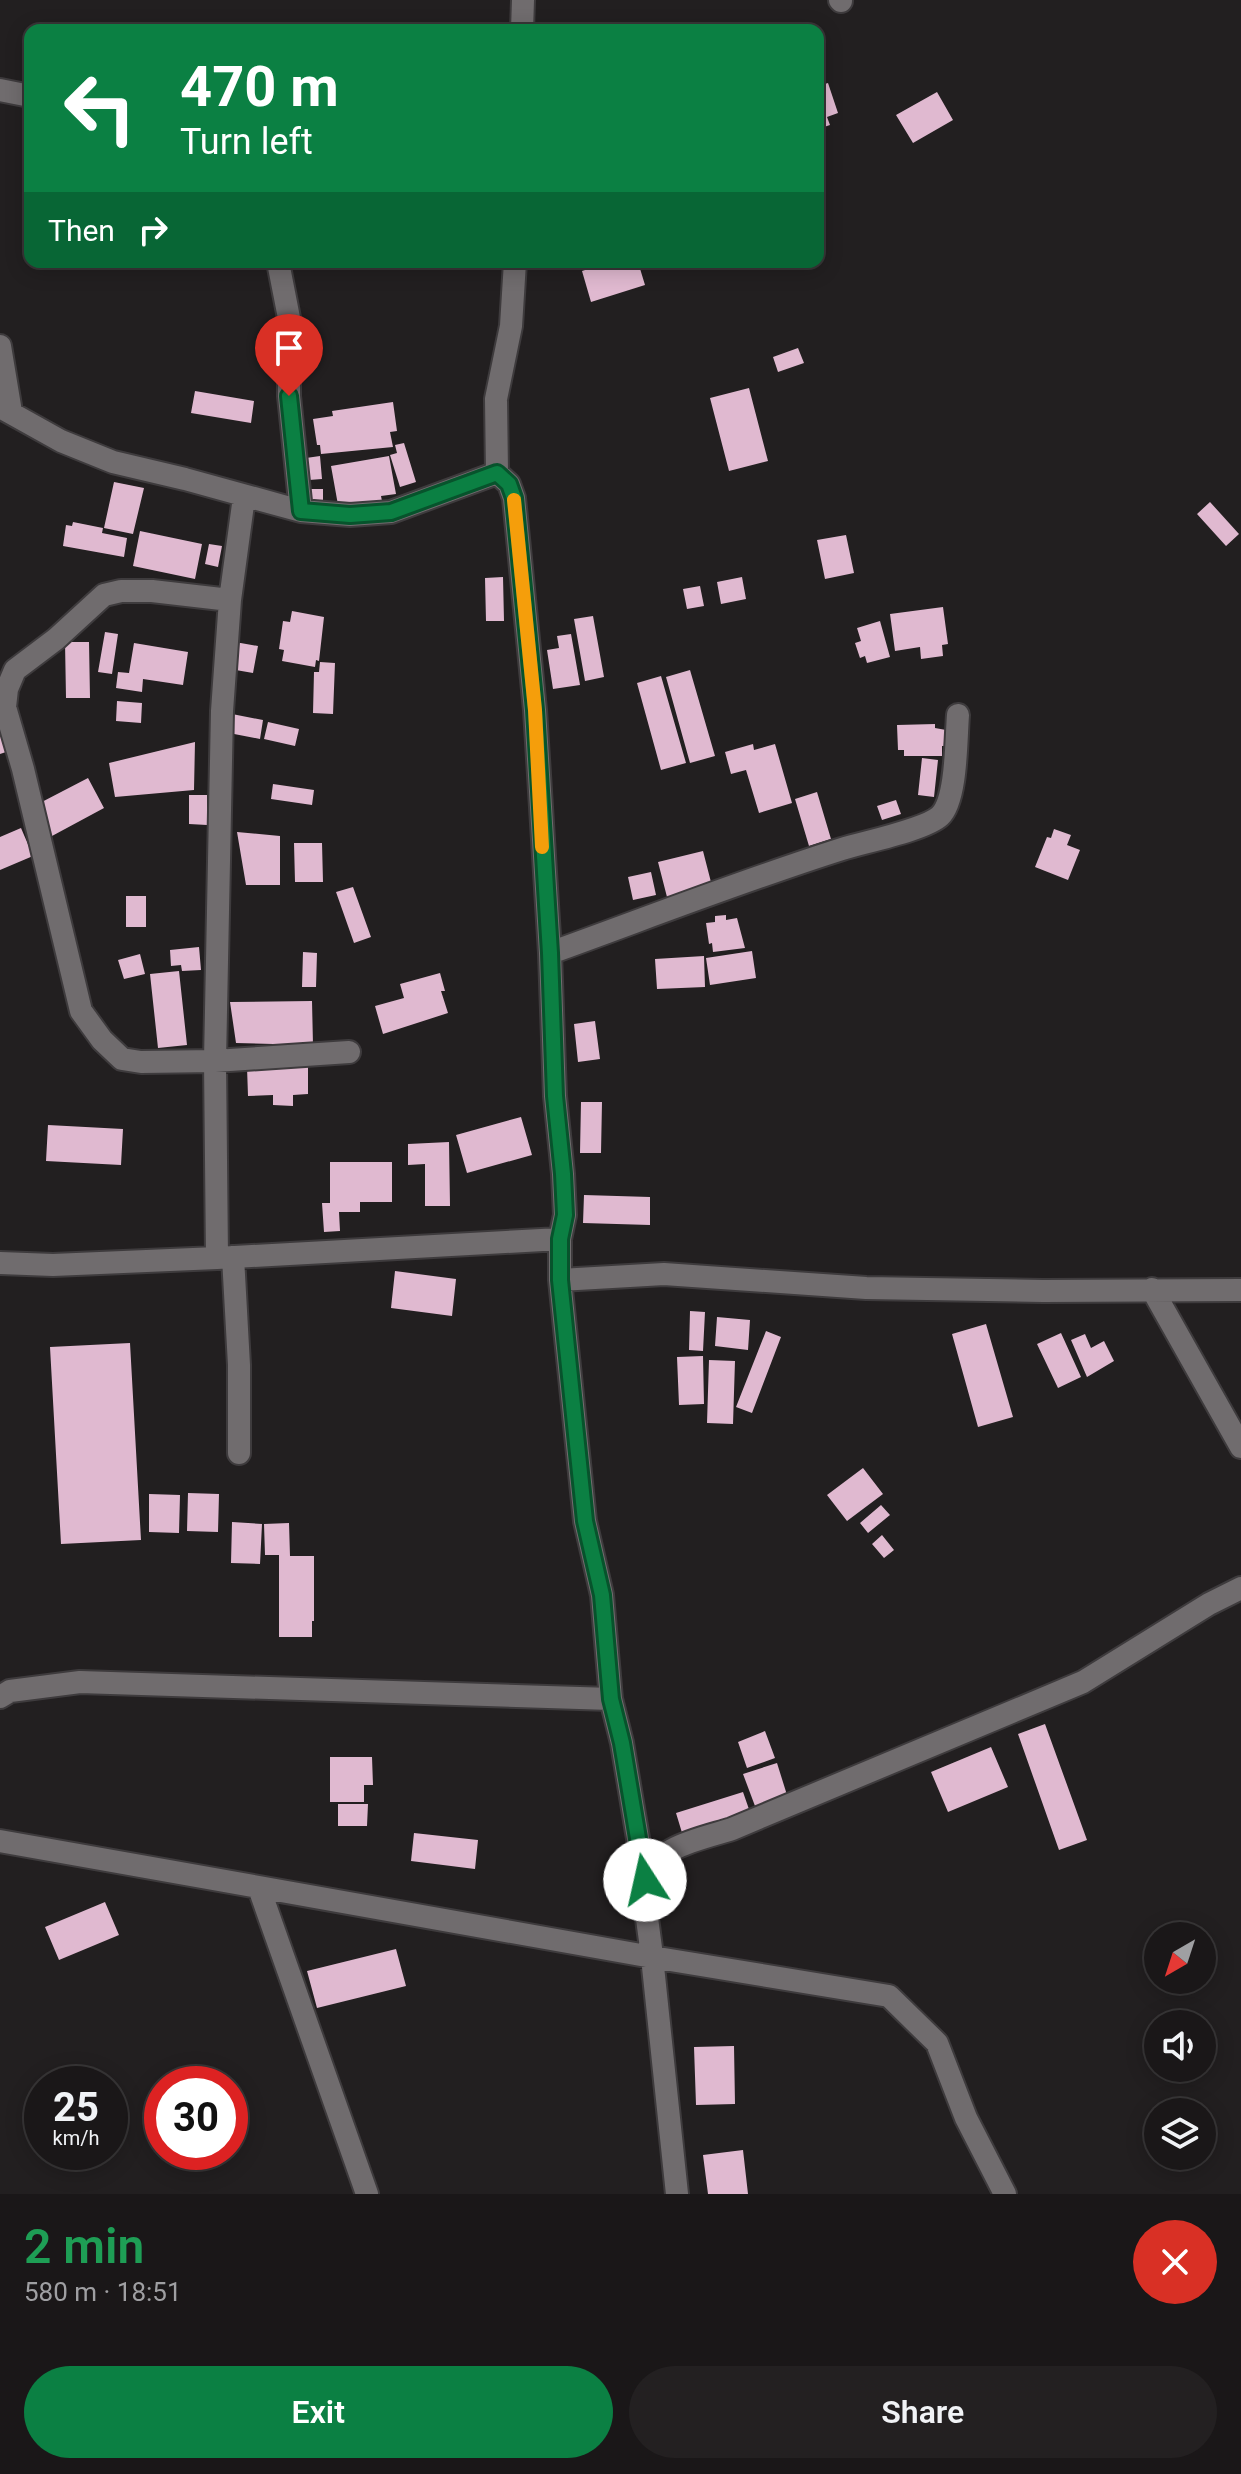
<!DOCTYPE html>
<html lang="en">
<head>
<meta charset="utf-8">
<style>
  :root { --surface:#1a1718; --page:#232021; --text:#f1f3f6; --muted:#9f9fa2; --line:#383637; --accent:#0b8043 }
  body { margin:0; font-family:Roboto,sans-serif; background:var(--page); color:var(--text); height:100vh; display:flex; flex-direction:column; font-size:30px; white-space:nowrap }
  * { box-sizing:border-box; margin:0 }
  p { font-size:26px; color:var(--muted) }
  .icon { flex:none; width:44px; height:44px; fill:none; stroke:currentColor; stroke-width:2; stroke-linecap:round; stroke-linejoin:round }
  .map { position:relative; height:2194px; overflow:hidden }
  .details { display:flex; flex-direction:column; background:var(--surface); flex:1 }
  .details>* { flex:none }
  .banner { position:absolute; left:24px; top:24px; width:800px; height:244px; border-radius:16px; box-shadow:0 4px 20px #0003,0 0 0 2px var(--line); background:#0b8043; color:#fff; overflow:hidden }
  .needle { width:52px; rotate:219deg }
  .fabs { position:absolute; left:1144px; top:1922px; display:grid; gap:16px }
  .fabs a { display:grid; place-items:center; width:72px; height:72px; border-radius:50%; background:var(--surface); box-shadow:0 4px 20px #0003,0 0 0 2px var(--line); font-size:40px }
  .speed { position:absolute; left:24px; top:2066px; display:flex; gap:16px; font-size:40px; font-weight:700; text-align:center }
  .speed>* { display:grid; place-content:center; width:104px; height:104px; border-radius:50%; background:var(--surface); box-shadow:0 4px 20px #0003,0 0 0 2px var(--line); line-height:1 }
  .speed small { font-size:20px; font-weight:400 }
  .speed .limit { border:12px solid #d22; background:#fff; color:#111 }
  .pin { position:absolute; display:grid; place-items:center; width:68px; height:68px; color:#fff; margin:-82px -34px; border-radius:50% 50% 50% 0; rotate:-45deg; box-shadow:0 0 8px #0007 }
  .pin .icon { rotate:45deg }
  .me { position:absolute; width:88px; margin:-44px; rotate:350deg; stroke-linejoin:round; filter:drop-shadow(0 0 6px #0008) }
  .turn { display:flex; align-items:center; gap:28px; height:168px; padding:0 24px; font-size:36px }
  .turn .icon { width:104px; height:104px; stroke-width:2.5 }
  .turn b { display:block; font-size:56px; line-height:68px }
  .then { display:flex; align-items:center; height:76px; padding:0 24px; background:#0003; gap:16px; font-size:30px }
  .round { display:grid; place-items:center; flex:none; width:84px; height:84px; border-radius:42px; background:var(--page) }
  .head { display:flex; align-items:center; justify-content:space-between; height:136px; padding:0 24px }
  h1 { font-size:48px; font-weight:600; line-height:60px; color:#1e9e55 }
  .cta { display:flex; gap:16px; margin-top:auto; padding:16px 24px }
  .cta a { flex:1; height:92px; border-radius:48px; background:var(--accent); color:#fff; font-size:32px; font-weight:600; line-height:92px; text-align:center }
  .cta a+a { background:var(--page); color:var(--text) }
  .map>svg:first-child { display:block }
  .building { fill:#e0b9d0 }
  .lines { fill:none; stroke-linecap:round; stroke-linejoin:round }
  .minor-casing { stroke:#3e3b3d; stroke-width:26 }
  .minor { stroke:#706c6e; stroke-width:22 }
  .route-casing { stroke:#07532c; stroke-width:20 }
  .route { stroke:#0b8043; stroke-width:14 }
  .slow { stroke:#f59e0b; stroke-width:14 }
</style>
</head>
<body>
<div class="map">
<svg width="1241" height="2194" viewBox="0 0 1241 2194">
  <rect width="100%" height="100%" fill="#221f20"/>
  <path class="building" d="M 828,83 L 838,113 L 827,117 L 830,125 L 818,129 L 818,86 Z
    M 937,92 L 953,120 L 913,143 L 896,115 Z
    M 610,262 L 638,262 L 645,285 L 591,302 L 582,271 Z
    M 798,348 L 804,363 L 778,372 L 773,357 Z
    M 749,388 L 768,461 L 729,471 L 710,398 Z
    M 195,391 L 254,401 L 251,423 L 191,413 Z
    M 393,402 L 397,431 L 390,432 L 393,447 L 321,454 L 320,445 L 317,445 L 313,419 L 333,416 L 332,411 Z
    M 404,443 L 416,482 L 400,487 L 390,455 L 397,453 L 395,445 Z
    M 320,456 L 322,479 L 309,480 L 306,458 Z
    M 389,456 L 396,494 L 381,496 L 382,501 L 351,507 L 350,502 L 338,505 L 331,466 Z
    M 114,482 L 144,488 L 133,534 L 104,528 Z
    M 310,489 L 323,489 L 323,502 L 310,502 Z
    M 1210,502 L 1239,534 L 1226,546 L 1197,514 Z
    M 73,522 L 103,528 L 102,533 L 127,538 L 124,557 L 63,546 L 66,525 L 72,526 Z
    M 140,531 L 202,544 L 195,579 L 133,566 Z
    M 846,535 L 854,573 L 825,579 L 817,540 Z
    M 209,544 L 222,546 L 218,567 L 205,564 Z
    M 503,577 L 504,621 L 486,621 L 485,578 Z
    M 742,577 L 746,599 L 721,604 L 717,582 Z
    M 700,586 L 704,606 L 687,609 L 683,589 Z
    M 943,607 L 948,644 L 942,645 L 943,656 L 921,659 L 920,647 L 895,651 L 890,614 Z
    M 292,611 L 324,617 L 319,661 L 316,660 L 315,667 L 282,661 L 284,650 L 279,649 L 283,621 L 290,622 Z
    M 593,616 L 604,677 L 585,681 L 574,619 Z
    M 880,621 L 890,657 L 867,663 L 865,656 L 860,658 L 855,643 L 861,641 L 857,628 Z
    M 105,632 L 118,634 L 112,674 L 98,672 Z
    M 571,634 L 580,685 L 553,689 L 547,650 L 559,648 L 557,636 Z
    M 65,642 L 89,642 L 90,698 L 66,698 Z
    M 235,642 L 258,646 L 253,673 L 230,669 Z
    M 134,643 L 188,652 L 183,685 L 143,679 L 142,692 L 116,688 L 118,672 L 129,673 Z
    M 320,662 L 335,663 L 333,714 L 313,713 L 314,672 L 319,672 Z
    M 690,670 L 715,756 L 690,763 L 666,677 Z
    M 661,676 L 686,763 L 661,770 L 637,683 Z
    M 117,701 L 142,703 L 141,723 L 116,721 Z
    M 232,714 L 263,720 L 260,739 L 229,733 Z
    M 268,722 L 299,729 L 295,746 L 264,739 Z
    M 935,724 L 935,728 L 946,730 L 947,746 L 942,746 L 942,756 L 904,756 L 904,750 L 898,750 L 897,725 Z
    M 3,734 L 9,751 L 0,754 L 0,735 Z
    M 195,742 L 194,790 L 115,797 L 109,763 Z
    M 753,744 L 754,750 L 775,744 L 792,803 L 759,813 L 746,770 L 731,774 L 725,752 Z
    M 922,758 L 938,760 L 934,797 L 918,795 Z
    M 88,778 L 104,808 L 52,836 L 36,805 Z
    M 273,784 L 314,790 L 312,805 L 271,799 Z
    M 817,792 L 831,839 L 809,846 L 795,799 Z
    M 189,795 L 207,795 L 207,825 L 189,824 Z
    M 896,800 L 901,814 L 882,820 L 877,806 Z
    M 21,828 L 33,856 L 0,870 L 0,837 Z
    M 1054,829 L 1071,835 L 1067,845 L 1080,850 L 1068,880 L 1035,867 L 1047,837 L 1051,838 Z
    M 237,832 L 280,836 L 280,885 L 246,885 Z
    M 294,843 L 322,843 L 323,882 L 295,882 Z
    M 703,851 L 712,886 L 667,897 L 658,862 Z
    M 651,872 L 656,895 L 633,900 L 628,877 Z
    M 353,887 L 371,937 L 354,943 L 336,892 Z
    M 126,896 L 146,896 L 146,927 L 126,927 Z
    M 726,915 L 726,920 L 737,918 L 745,948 L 713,952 L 712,943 L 709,944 L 706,923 L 715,922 L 715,916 Z
    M 199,947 L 201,970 L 182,971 L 181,965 L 171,966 L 170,950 Z
    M 752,951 L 756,978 L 710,985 L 706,958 Z
    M 303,952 L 317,953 L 316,987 L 302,987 Z
    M 140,954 L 145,974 L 124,979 L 118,960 Z
    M 704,956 L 705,987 L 657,989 L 655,959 Z
    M 179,971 L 187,1045 L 158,1048 L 150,974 Z
    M 440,973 L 445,991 L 441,991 L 448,1013 L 383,1034 L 375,1006 L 404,998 L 400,984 Z
    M 312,1001 L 313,1045 L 236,1043 L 230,1002 Z
    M 595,1021 L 600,1059 L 578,1062 L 574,1024 Z
    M 247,1067 L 308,1067 L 308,1094 L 293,1095 L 293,1106 L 273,1105 L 273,1095 L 248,1096 Z
    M 581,1102 L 602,1102 L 601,1153 L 580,1153 Z
    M 521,1117 L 532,1155 L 467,1173 L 456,1135 Z
    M 48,1125 L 123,1129 L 121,1165 L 46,1161 Z
    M 449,1142 L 450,1206 L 425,1206 L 425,1164 L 408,1165 L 408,1144 Z
    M 330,1162 L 392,1162 L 392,1202 L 360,1202 L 360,1212 L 339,1212 L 340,1231 L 324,1232 L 322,1203 L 330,1203 Z
    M 584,1195 L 650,1197 L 650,1225 L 583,1223 Z
    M 395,1271 L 456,1279 L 452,1316 L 391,1308 Z
    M 690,1311 L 705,1312 L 703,1351 L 689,1350 Z
    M 717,1317 L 750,1320 L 748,1350 L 715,1346 Z
    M 986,1324 L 1013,1417 L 978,1427 L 952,1334 Z
    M 766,1331 L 781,1337 L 752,1413 L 736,1407 Z
    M 1061,1333 L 1081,1377 L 1058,1388 L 1037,1344 Z
    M 1085,1334 L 1091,1348 L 1104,1341 L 1114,1361 L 1087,1377 L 1071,1340 Z
    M 130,1343 L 141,1540 L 61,1544 L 50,1347 Z
    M 703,1356 L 704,1404 L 679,1405 L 677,1357 Z
    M 709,1360 L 735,1361 L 733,1424 L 707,1423 Z
    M 863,1468 L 883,1494 L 847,1521 L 827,1495 Z
    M 188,1493 L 219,1494 L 218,1532 L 187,1531 Z
    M 149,1494 L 180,1495 L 179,1533 L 149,1532 Z
    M 881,1505 L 890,1515 L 868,1533 L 860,1523 Z
    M 232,1522 L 262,1524 L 260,1564 L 231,1563 Z
    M 289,1523 L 290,1556 L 314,1556 L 314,1621 L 312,1621 L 312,1637 L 279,1637 L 279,1555 L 265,1555 L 264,1524 Z
    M 882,1535 L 894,1550 L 884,1558 L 872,1544 Z
    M 1045,1724 L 1087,1840 L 1059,1850 L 1018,1734 Z
    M 765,1731 L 775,1758 L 747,1768 L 738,1742 Z
    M 991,1747 L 1008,1787 L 948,1812 L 931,1772 Z
    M 330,1757 L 372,1757 L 373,1785 L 364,1785 L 364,1802 L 330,1802 Z
    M 777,1763 L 787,1795 L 755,1806 L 743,1774 Z
    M 743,1792 L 751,1815 L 683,1836 L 676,1813 Z
    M 338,1804 L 368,1804 L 367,1826 L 338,1826 Z
    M 414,1833 L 478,1840 L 475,1869 L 411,1861 Z
    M 105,1902 L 119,1935 L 59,1960 L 45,1927 Z
    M 396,1949 L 406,1986 L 317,2008 L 307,1971 Z
    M 734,2046 L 735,2104 L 696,2105 L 694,2047 Z
    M 743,2150 L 748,2194 L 708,2194 L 703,2155 Z"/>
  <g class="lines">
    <defs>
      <path id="minor" d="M 840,0 L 841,1
        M 522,30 L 523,0
        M 0,90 L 30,96
        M 278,262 L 289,318 L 289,396 L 301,511
        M 515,262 L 511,326 L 496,399 L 497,473 L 509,484 L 514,498 L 535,710 L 550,953 L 555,1096 L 563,1174 L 565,1215 L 560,1239 L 560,1280 L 585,1521 L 602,1595 L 611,1699 L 622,1743 L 645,1880
        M 0,346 L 11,412
        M 0,407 L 61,441 L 113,462 L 185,479 L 301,511 L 350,515 L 391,512 L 497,473
        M 230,600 L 152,591 L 121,591 L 104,595 L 56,639 L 15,670 L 7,689 L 5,707 L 23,769 L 81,1011 L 102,1040 L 122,1059 L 141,1062 L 215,1061 L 349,1052
        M 550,953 C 647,918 744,880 842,849 C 864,842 925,830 940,816 C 957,800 956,739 958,715
        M 233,1257 L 239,1365 L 239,1453
        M 217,1258 L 215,1061 L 222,711 L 230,600 L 244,497
        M 0,1263 L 53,1265 L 217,1258 L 560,1239
        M 560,1280 L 664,1274 L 866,1288 L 1043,1291 L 1241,1290
        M 1152,1289 L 1241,1447
        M 0,1697 L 10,1691 L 80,1682 L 611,1699
        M 0,1841 L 652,1957 L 677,2194
        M 259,1888 L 367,2194
        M 1005,2194 L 966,2118 L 937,2043 L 889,1996 L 652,1957 C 650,1935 643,1904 646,1882 C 650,1847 705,1838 732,1829 L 1083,1682 L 1209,1604 L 1241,1588"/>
    </defs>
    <use href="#minor" class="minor-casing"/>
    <use href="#minor" class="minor"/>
  </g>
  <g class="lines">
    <defs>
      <path id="route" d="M 289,396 L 301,511 L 350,515 L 391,512 L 497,473 L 509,484 L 514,498 L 535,710 L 550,953 L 555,1096 L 563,1174 L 565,1215 L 560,1239 L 560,1280 L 585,1521 L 602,1595 L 611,1699 L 622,1743 L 645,1880"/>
    </defs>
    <use href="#route" class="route-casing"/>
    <use href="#route" class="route"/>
    <path class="slow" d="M 514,500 L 535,710 L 542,847"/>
  </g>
</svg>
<div class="fabs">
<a><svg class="needle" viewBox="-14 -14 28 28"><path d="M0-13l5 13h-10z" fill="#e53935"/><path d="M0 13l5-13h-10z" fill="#9f9fa2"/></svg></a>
<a><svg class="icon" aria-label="sound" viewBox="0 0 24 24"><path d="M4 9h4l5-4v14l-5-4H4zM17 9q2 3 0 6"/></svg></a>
<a><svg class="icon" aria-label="layers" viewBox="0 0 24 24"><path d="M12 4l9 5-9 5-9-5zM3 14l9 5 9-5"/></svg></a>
</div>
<div class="speed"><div>25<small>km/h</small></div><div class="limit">30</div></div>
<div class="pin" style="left:289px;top:396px;background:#d93025"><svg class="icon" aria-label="arrive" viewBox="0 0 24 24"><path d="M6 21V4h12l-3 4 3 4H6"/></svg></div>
<svg class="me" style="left:645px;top:1880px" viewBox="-20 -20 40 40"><circle r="19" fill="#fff"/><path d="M0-13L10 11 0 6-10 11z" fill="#0b8043"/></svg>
<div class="banner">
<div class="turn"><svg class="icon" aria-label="left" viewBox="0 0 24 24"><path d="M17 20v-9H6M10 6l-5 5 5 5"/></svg><div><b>470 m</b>Turn left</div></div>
<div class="then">Then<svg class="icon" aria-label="right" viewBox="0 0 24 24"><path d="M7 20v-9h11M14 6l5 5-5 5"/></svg></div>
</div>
</div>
<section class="details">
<div class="head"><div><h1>2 min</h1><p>580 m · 18:51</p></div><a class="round" style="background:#d93025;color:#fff"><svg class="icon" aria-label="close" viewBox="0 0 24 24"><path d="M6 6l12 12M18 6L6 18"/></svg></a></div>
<div class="cta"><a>Exit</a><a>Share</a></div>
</section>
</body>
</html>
